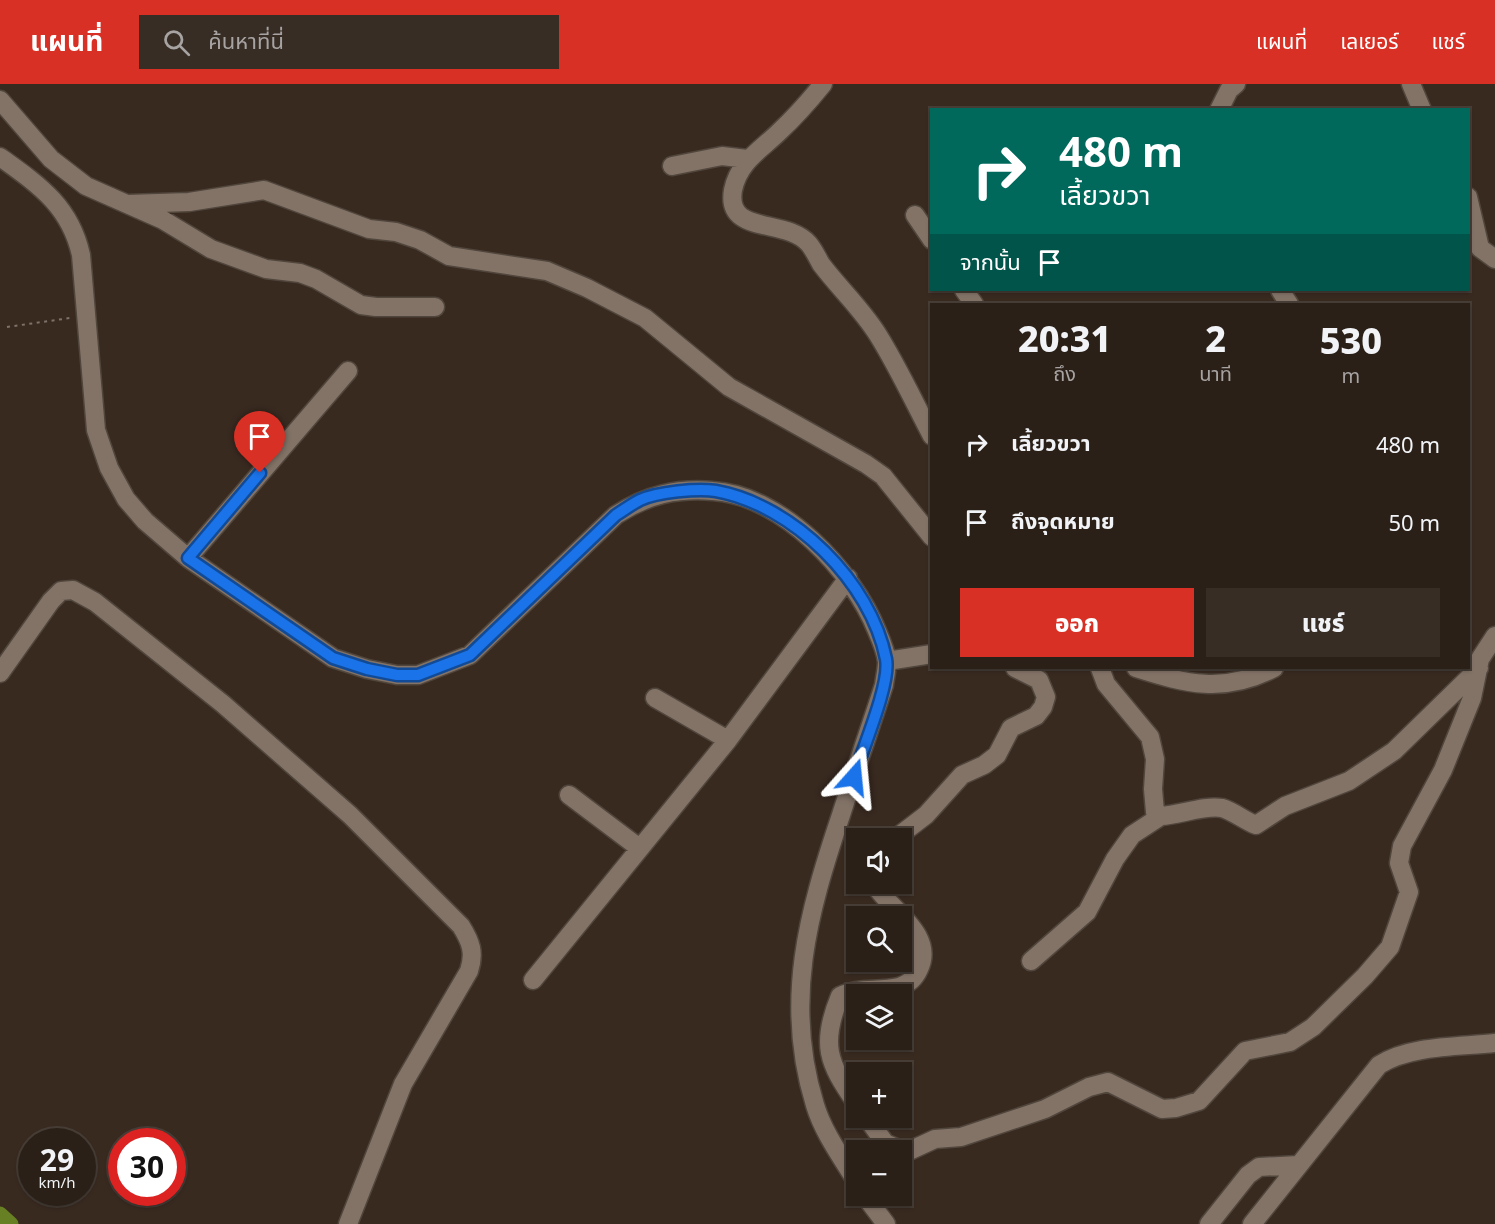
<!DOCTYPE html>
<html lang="th">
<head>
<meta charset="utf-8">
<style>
  :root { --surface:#2b2018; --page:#372d25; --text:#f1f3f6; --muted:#a6a3a2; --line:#473e37; --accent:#d93025 }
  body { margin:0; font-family:"Noto Sans","Noto Sans Thai",sans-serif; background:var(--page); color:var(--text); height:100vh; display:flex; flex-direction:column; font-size:22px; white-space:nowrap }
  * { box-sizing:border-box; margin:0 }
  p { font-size:20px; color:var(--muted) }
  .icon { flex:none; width:33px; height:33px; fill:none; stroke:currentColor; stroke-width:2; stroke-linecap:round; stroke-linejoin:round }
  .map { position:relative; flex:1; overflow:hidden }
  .side { position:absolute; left:930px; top:219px; width:540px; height:366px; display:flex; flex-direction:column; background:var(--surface); border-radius:0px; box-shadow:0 2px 4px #0004,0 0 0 2px var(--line) }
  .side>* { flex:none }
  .guide { position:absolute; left:930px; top:24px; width:540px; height:183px; border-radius:0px; box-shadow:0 2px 4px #0004,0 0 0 2px var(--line); background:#00695c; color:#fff; overflow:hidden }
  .controls { position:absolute; left:846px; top:744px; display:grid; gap:12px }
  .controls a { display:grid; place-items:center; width:66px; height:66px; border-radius:0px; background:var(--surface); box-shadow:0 2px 4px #0004,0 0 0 2px var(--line); font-size:30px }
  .speed { position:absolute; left:18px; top:1044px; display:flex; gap:12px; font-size:30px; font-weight:700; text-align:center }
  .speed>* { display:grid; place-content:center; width:78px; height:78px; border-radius:50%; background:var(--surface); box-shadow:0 2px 4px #0004,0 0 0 2px var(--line); line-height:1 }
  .speed small { font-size:15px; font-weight:400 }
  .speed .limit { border:9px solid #d22; background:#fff; color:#111 }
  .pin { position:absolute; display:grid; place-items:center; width:51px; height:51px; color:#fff; margin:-62px -26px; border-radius:50% 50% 50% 0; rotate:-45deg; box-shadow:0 0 6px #0007 }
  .pin .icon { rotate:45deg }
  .me { position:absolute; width:66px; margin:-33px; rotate:18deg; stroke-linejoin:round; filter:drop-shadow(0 0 4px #0008) }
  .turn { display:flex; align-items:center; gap:21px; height:126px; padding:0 30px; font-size:27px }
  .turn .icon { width:78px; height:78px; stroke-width:2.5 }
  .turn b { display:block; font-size:42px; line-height:51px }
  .then { display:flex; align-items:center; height:57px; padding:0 30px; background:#0003; gap:12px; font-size:22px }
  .eta { display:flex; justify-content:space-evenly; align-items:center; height:102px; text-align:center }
  .eta b { font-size:36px; font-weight:800; line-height:42px }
  .cta { display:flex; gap:12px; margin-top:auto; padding:12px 30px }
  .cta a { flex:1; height:69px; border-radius:0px; background:var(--accent); color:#fff; font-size:24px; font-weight:800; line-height:69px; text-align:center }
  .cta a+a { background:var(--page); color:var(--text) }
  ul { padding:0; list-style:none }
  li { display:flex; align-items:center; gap:18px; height:78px; padding:0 30px }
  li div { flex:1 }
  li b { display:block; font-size:22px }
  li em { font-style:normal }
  header { display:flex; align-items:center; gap:36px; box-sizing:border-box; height:84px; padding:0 30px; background:var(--accent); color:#fff }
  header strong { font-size:28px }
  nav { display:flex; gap:33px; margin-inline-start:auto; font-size:21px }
  .search { width:420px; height:54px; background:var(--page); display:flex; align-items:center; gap:15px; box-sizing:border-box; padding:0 21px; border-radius:0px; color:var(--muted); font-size:22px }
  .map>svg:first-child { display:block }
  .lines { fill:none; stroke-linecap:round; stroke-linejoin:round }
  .canal { stroke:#668023; stroke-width:15 }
  .minor-casing { stroke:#51463c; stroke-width:21 }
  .path { stroke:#7e7269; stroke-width:2; stroke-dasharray:3 4.5; stroke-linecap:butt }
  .minor { stroke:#837367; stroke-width:18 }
  .route-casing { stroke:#114b97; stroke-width:15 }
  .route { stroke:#1a73e8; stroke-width:10 }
</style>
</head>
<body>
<header>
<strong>แผนที่</strong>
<div class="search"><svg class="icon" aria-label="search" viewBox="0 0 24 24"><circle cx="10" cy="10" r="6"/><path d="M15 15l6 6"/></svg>ค้นหาที่นี่</div>
<nav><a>แผนที่</a><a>เลเยอร์</a><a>แชร์</a></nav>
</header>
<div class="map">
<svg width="1495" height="1140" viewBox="0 0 1495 1140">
  <rect width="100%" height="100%" fill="#392a20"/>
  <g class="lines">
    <path class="canal" d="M 0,1130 L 11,1140"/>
    <defs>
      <path id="minor" d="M 823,0 C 810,16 795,33 780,47 C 761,66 739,77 733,106 C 725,152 786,133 809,160 C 814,166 817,173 821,180 C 839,204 862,225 878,251 C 898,283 914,318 932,352
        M 1411,0 L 1422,26
        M 0,16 L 51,75 L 86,102 L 163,136 L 211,165 L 266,185 L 300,189 L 316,195 L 361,221 L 376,223 L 435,223
        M 1219,26 L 1229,6 L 1236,0
        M 0,73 C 39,101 70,122 81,171 L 96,346 L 109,384 L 126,415 L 145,437 L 188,474 L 333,574 L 367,585 L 397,591 L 418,591 L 470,571 L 616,431 C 647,411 676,404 713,407 C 782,411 853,487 877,547 C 881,556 886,568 887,578 C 887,585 885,593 884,601 C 870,644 855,687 841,731 C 808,829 783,918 815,1021 C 823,1048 842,1074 856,1097
        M 672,82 L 722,72 L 747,75
        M 1468,113 L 1480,164 L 1495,175
        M 128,120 L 189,118 L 264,106 L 369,145 L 396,148 L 420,156 L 449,172 L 547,187 L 587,204 L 645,234 L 729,303 L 866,380 L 883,392 L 932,453
        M 915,131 L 932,156
        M 964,206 L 974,220
        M 1280,206 L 1289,220
        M 188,474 L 348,287
        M 887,577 L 932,570
        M 1100,584 L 1106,600 L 1150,653 L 1155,675 L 1153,705 L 1155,728 L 1161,732 C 1180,731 1204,721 1222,724 C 1233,727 1245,737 1256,741 L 1285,722 L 1349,697 L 1394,667 L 1479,584
        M 1136,584 C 1186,600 1224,610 1274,584
        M 0,589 L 51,517 L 61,507 L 73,506 L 95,518 L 223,620 L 350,731 L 461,842 C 471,858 475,869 469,887 L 403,1000 L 348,1140
        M 655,614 L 728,656
        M 569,711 L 638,763
        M 896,754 L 926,731 L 962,691 L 984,681 L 997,671 L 1011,644 L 1036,632 L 1043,623 L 1046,613 L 1039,596 L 1015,584
        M 1031,877 L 1087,828 L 1115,775 L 1132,751 L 1161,732
        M 533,896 L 728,656 L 848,494
        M 856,1019 C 828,979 820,960 840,912 C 858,903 879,908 899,903 C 909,900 915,894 919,885 C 936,850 888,824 874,800
        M 867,1034 L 885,1059 L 901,1066
        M 902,1067 L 909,1067 L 935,1055 L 961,1053 L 1045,1025 L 1089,1003 L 1108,998 L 1162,1025 L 1176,1024 L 1199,1017 L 1245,967 L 1290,958 L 1313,943 L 1365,892 L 1390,863 L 1409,808 L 1399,779 L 1402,762 L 1443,686 L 1472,614 L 1480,575 L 1495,552
        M 865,1112 L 886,1140
        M 1209,1140 L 1248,1091 L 1259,1083 L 1299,1081
        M 1252,1140 L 1379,981 C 1410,961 1459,963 1495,959"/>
    </defs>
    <use href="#minor" class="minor-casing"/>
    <path class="path" d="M 7,243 L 70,234"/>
    <use href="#minor" class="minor"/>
  </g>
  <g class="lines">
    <defs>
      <path id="route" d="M 260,389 L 188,474 L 333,574 L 367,585 L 397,591 L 418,591 L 470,571 L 616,431 C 624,426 632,420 640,416 C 657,408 698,404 716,407 C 793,421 871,498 886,575 C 891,599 862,666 854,693"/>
    </defs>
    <use href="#route" class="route-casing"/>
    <use href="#route" class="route"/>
  </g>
</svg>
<div class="controls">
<a><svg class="icon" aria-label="sound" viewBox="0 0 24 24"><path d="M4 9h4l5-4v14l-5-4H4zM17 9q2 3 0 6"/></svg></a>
<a><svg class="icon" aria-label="search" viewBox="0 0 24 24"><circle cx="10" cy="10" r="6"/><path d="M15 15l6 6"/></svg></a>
<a><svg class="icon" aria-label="layers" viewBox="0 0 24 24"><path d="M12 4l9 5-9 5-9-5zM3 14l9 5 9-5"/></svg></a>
<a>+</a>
<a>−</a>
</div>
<div class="speed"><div>29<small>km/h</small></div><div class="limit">30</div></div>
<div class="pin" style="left:260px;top:389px;background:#d93025"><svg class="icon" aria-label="arrive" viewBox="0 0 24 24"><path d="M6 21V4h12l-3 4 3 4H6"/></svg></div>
<svg class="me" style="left:854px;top:693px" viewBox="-20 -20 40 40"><path d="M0-17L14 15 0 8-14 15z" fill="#1a73e8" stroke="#fff" stroke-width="4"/></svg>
<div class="guide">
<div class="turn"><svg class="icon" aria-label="right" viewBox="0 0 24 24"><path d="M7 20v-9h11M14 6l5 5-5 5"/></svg><div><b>480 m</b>เลี้ยวขวา</div></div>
<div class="then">จากนั้น<svg class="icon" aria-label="arrive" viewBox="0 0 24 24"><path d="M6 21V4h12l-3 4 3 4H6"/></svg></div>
</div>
<section class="side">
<div class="eta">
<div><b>20:31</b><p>ถึง</p></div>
<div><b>2</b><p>นาที</p></div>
<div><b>530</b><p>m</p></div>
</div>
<ul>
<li><svg class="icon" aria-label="right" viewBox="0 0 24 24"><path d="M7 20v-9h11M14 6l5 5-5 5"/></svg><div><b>เลี้ยวขวา</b></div><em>480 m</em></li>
<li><svg class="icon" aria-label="arrive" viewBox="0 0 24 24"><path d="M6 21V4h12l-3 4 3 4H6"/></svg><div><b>ถึงจุดหมาย</b></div><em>50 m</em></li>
</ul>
<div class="cta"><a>ออก</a><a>แชร์</a></div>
</section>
</div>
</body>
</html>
